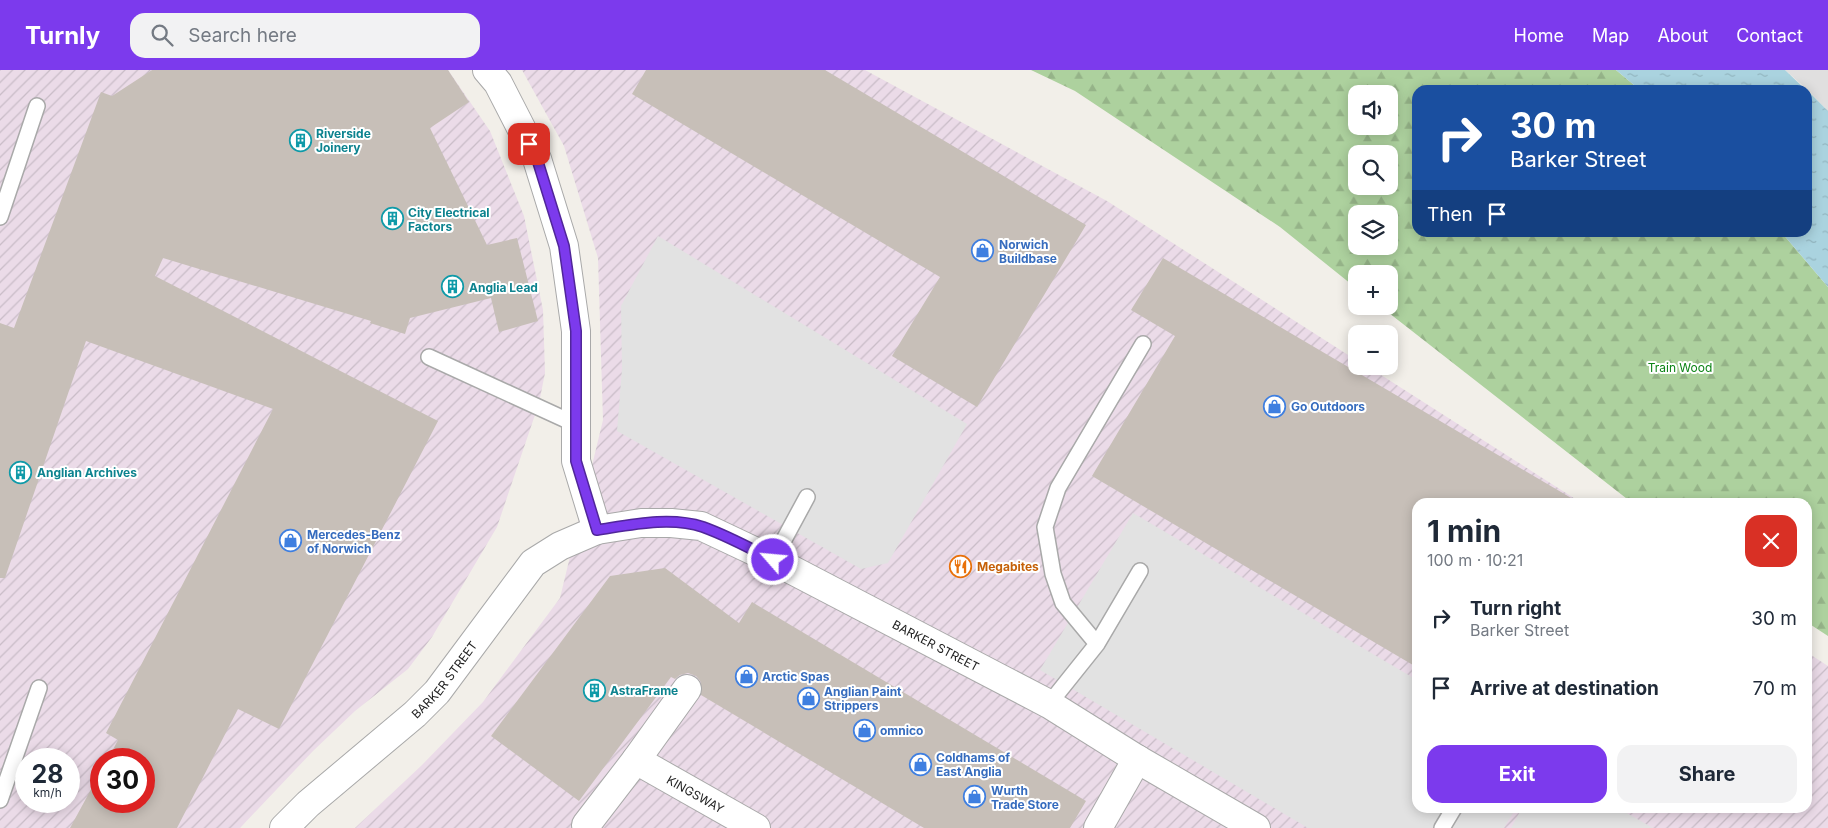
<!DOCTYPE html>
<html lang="en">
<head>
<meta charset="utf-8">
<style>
  :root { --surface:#fff; --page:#f2f2f3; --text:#1f2937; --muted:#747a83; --accent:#7c3aed }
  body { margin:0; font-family:Inter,sans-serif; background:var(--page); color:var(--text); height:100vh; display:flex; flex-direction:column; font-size:19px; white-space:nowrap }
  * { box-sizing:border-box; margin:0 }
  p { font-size:16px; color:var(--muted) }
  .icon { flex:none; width:28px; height:28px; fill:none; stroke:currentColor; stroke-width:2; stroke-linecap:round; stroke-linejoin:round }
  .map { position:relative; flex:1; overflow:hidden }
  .drawer { position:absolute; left:1412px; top:428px; width:400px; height:315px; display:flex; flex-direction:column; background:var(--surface); border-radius:15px; box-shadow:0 2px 12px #0003 }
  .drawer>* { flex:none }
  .top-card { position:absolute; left:1412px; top:15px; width:400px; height:152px; border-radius:15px; box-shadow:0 2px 12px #0003; background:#1a4fa0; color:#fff; overflow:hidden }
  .tools { position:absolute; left:1348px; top:15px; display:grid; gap:10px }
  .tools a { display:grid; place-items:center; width:50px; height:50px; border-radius:10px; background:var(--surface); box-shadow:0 2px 12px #0003; font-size:25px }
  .speed { position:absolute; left:15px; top:678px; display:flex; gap:10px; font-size:25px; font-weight:700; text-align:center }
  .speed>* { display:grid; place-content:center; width:65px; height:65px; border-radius:50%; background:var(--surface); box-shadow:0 2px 12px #0003; line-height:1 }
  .speed small { font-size:12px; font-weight:400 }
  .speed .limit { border:8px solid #d22; background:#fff; color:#111 }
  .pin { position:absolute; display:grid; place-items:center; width:42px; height:42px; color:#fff; margin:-21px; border-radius:10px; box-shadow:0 2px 8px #0006 }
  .me { position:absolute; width:55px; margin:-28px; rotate:297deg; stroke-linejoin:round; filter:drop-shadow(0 0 4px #0008) }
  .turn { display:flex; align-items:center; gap:18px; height:105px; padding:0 15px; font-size:22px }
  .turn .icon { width:65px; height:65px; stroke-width:2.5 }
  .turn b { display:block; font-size:35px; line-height:42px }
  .then { display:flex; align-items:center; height:48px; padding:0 15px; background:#0003; gap:10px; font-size:19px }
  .round { display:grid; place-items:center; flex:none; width:52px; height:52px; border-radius:15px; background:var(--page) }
  .head { display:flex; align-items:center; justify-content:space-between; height:85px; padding:0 15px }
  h1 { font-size:30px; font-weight:700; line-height:38px }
  .button { display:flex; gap:10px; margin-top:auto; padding:10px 15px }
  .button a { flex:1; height:58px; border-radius:15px; background:var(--accent); color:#fff; font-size:20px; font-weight:700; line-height:58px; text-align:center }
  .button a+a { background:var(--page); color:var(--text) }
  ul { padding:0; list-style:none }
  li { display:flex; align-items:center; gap:15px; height:70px; padding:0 15px }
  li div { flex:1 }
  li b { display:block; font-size:19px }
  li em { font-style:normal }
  header { display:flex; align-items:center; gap:30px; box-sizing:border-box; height:70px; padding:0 25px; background:var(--accent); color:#fff }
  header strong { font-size:24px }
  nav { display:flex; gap:28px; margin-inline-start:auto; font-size:18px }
  .search { width:350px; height:45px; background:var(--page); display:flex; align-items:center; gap:12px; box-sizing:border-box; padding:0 18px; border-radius:15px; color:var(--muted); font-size:19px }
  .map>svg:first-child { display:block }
  .residential { fill:#e0dfdf }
  .industrial { fill:url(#industrial-furrows); fill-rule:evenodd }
  .forest { fill:url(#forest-firs); fill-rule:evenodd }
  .parking { fill:#e2e2e2 }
  .water { fill:url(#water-ripples) }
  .building { fill:#c7bfb8 }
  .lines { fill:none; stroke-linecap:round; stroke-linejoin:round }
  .service-casing { stroke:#a9a9a9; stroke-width:18 }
  .minor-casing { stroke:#a9a9a9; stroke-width:30 }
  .service { stroke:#fff; stroke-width:15 }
  .minor { stroke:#fff; stroke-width:28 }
  .route-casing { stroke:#51269a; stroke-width:12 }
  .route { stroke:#7c3aed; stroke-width:9 }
  .labels { text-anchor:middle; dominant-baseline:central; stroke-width:4; stroke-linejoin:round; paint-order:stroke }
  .culture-label { font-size:12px; font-weight:bold; fill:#0d838f; stroke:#fff; text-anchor:start }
  .shop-label { font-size:12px; font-weight:bold; fill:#366cbe; stroke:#fff; text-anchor:start }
  .park-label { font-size:12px; fill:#0c8416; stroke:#fff }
  .food-label { font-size:12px; font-weight:bold; fill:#c56008; stroke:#fff; text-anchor:start }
  .street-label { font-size:12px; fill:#222; stroke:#fff }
</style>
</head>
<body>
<header>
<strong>Turnly</strong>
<div class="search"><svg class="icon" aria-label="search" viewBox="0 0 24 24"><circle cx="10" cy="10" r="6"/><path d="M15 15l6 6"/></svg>Search here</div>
<nav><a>Home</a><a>Map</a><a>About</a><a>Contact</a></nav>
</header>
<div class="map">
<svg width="1828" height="758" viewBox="0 0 1828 758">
  <defs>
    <pattern id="industrial-furrows" width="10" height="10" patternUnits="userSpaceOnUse" patternTransform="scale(1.25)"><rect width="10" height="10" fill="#ebdbe8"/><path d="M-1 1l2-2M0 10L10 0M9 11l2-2" fill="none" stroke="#c9bcc7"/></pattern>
    <pattern id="forest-firs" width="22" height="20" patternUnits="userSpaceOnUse" patternTransform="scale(1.25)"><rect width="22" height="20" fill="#add19e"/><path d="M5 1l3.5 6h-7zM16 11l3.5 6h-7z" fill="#95b388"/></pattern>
    <pattern id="water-ripples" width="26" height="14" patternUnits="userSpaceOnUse" patternTransform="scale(1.25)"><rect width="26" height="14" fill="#aad3df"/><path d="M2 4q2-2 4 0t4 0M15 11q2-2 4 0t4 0" fill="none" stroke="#92b5bf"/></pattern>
  </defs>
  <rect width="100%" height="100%" fill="#f2efe9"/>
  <path class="residential" d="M 1785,0 L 1828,0 L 1828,41 L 1808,20 Z"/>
  <path class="industrial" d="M 0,0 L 448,0 L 490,61 L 524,146 L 543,240 L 545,303 L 539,333 L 497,457 L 432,567 L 408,599 L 355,641 L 313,681 L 240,758 L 0,758 ZM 26,689 L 69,689 L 69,731 L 26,731 ZM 101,689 L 144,689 L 144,731 L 101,731 Z
    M 522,0 L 865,0 L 1107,131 L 1356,290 L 1356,296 L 1367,296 L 1580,432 L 1418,432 L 1418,738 L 1808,738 L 1808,583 L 1828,596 L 1828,758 L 355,758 L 422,695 L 483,632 L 560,528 L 603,350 L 598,188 L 564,76 Z"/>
  <path class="forest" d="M 1031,0 L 1616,0 L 1640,20 L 1418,20 L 1418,162 L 1782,163 L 1828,217 L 1828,566 L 1808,553 L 1808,432 L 1631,432 L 1380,236 L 1389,236 L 1389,204 L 1356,204 L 1356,218 L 1280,157 L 1075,21 ZM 1356,24 L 1389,24 L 1389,56 L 1356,56 ZM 1356,84 L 1389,84 L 1389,116 L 1356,116 ZM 1356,144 L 1389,144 L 1389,176 L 1356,176 Z"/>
  <path class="parking" d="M 658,166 L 967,354 L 888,493 L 861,499 L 617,361 L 622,299 L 621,236 Z
    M 1133,443 L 1417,610 L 1418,738 L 1516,738 L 1504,758 L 1308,758 L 1040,600 Z
    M 1522,738 L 1618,738 L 1653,758 L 1511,758 Z"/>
  <path class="water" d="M 1616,0 L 1785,0 L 1806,20 L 1640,20 Z
    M 1808,21 L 1828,41 L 1828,217 L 1782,163 L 1808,162 Z"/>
  <path class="building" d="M 152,0 L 448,0 L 469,32 L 430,58 L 487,175 L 517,168 L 538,251 L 499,262 L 491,228 L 410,248 L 405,264 L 370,253 L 371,251 L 163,188 L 155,206 L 438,351 L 279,659 L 238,639 L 177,758 L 70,758 L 101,701 L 101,731 L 144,731 L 144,689 L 108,689 L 118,670 L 106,663 L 273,339 L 86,271 L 5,508 L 0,508 L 0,253 L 14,258 L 101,22 L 112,26 Z
    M 646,0 L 825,0 L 1086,155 L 977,337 L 892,286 L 940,207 L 632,24 Z
    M 1163,188 L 1578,432 L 1418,432 L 1418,598 L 1092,406 L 1175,266 L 1131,240 Z
    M 665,498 L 739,553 L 752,532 L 1086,731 L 1070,758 L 924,758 L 701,625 L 701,612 L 696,606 L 688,603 L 680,605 L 675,609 L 671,607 L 579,731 L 491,666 L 610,506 Z"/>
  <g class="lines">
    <defs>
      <path id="service" d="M 0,147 L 37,36
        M 429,287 L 575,354
        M 773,490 L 807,427
        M 1097,574 L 1063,533 L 1053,504 L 1045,457 L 1058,418 L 1143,274
        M 1049,634 L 1097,574 L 1140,501
        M 0,730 L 39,618
        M 1442,758 L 1454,738"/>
      <g id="minor">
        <path d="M 487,0 L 498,13 L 537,89 L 564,176 L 576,261 L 576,391 L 597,460"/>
        <path id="s1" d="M 687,619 L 636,690 L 756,758"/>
        <path d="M 586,755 L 636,690"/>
        <path id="s2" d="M 284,758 L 308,734 L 415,644 L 437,622 L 533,493 L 560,476 L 597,460 L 641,453 L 671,453 L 701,456 L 773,490 L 1049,634 L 1137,689 L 1256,758"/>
        <path d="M 1098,758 L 1137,689"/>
      </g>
    </defs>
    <use href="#service" class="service-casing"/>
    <use href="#minor" class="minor-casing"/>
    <use href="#service" class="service"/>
    <use href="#minor" class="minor"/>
  </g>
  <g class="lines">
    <defs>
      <path id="route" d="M 529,74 L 537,89 L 564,176 L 576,261 L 576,391 L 597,460 C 630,455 670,446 703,457 C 728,466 750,478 773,490"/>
    </defs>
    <use href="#route" class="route-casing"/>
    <use href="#route" class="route"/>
  </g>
  <defs>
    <symbol id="building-ring" viewBox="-11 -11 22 22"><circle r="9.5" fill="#fff" stroke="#0f9aa8" stroke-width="1.5"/><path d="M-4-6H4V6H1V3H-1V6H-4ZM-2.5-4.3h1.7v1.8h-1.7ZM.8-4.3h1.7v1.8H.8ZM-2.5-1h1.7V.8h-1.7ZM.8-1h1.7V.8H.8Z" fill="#0f9aa8"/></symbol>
    <symbol id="shop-ring" viewBox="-11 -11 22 22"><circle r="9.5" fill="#fff" stroke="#3f7fe0" stroke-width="1.5"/><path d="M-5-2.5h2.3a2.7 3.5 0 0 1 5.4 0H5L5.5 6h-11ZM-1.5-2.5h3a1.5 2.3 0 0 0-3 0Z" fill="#3f7fe0"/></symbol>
    <symbol id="restaurant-ring" viewBox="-11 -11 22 22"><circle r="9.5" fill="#fff" stroke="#e8710a" stroke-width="1.5"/><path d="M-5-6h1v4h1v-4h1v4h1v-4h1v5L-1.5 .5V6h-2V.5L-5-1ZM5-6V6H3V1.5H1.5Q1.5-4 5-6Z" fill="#e8710a"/></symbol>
  </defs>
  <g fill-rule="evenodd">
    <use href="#building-ring" x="288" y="58" width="25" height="25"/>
    <use href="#building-ring" x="380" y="136" width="25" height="25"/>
    <use href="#shop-ring" x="970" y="168" width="25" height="25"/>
    <use href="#building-ring" x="440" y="204" width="25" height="25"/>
    <use href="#shop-ring" x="1262" y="324" width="25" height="25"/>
    <use href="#building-ring" x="8" y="390" width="25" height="25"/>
    <use href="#shop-ring" x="278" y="458" width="25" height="25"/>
    <use href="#restaurant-ring" x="948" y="484" width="25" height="25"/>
    <use href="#shop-ring" x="734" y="594" width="25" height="25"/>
    <use href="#building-ring" x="582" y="608" width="25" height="25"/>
    <use href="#shop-ring" x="796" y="616" width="25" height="25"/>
    <use href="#shop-ring" x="852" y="648" width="25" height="25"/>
    <use href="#shop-ring" x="908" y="682" width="25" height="25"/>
    <use href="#shop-ring" x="962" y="714" width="25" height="25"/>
  </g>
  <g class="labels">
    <g class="culture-label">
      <text x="316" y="63">Riverside<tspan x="316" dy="14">Joinery</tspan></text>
      <text x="408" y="142">City Electrical<tspan x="408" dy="14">Factors</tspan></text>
      <text x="469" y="217">Anglia Lead</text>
      <text x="37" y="402">Anglian Archives</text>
      <text x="610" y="620">AstraFrame</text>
    </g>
    <g class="shop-label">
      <text x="999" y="174">Norwich<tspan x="999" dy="14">Buildbase</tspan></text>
      <text x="1291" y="336">Go Outdoors</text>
      <text x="307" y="464">Mercedes-Benz<tspan x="307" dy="14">of Norwich</tspan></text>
      <text x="762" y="606">Arctic Spas</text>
      <text x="824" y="621">Anglian Paint<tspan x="824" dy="14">Strippers</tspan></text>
      <text x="880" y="660">omnico</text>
      <text x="936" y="687">Coldhams of<tspan x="936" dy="14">East Anglia</tspan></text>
      <text x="991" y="720">Wurth<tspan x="991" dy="14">Trade Store</tspan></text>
    </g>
    <g class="park-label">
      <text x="1680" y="297">Train Wood</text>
    </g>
    <g class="food-label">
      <text x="977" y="496">Megabites</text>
    </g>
    <g class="street-label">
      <text stroke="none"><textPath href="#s2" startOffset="806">BARKER STREET</textPath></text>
      <text stroke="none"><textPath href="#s2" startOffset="219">BARKER STREET</textPath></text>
      <text stroke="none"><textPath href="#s1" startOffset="156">KINGSWAY</textPath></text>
    </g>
  </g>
</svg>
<div class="tools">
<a><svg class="icon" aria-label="sound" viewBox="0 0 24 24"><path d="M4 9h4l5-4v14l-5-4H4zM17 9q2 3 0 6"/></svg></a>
<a><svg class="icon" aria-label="search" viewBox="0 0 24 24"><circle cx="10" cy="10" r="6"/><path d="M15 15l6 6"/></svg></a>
<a><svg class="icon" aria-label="layers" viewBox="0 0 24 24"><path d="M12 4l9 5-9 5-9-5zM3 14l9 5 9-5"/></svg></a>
<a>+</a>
<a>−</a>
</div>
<div class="speed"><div>28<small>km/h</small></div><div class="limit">30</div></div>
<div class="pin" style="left:529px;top:74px;background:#d93025"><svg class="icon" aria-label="arrive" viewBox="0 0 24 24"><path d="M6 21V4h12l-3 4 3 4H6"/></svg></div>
<svg class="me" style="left:773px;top:490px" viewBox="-20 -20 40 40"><circle r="17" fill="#7c3aed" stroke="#fff" stroke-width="3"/><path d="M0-11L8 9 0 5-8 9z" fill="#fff"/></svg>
<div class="top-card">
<div class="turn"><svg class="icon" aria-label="right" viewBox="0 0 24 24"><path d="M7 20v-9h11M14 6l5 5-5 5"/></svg><div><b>30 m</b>Barker Street</div></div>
<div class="then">Then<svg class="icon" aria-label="arrive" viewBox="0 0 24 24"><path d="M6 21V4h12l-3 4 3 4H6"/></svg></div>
</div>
<section class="drawer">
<div class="head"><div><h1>1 min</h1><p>100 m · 10:21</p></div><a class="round" style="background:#d93025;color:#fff"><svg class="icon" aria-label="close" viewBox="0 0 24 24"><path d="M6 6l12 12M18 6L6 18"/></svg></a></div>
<ul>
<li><svg class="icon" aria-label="right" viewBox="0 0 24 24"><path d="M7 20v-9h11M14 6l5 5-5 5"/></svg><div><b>Turn right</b><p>Barker Street</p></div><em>30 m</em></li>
<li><svg class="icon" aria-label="arrive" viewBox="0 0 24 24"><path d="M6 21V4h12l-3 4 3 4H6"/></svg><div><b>Arrive at destination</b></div><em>70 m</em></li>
</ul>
<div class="button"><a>Exit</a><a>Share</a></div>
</section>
</div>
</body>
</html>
